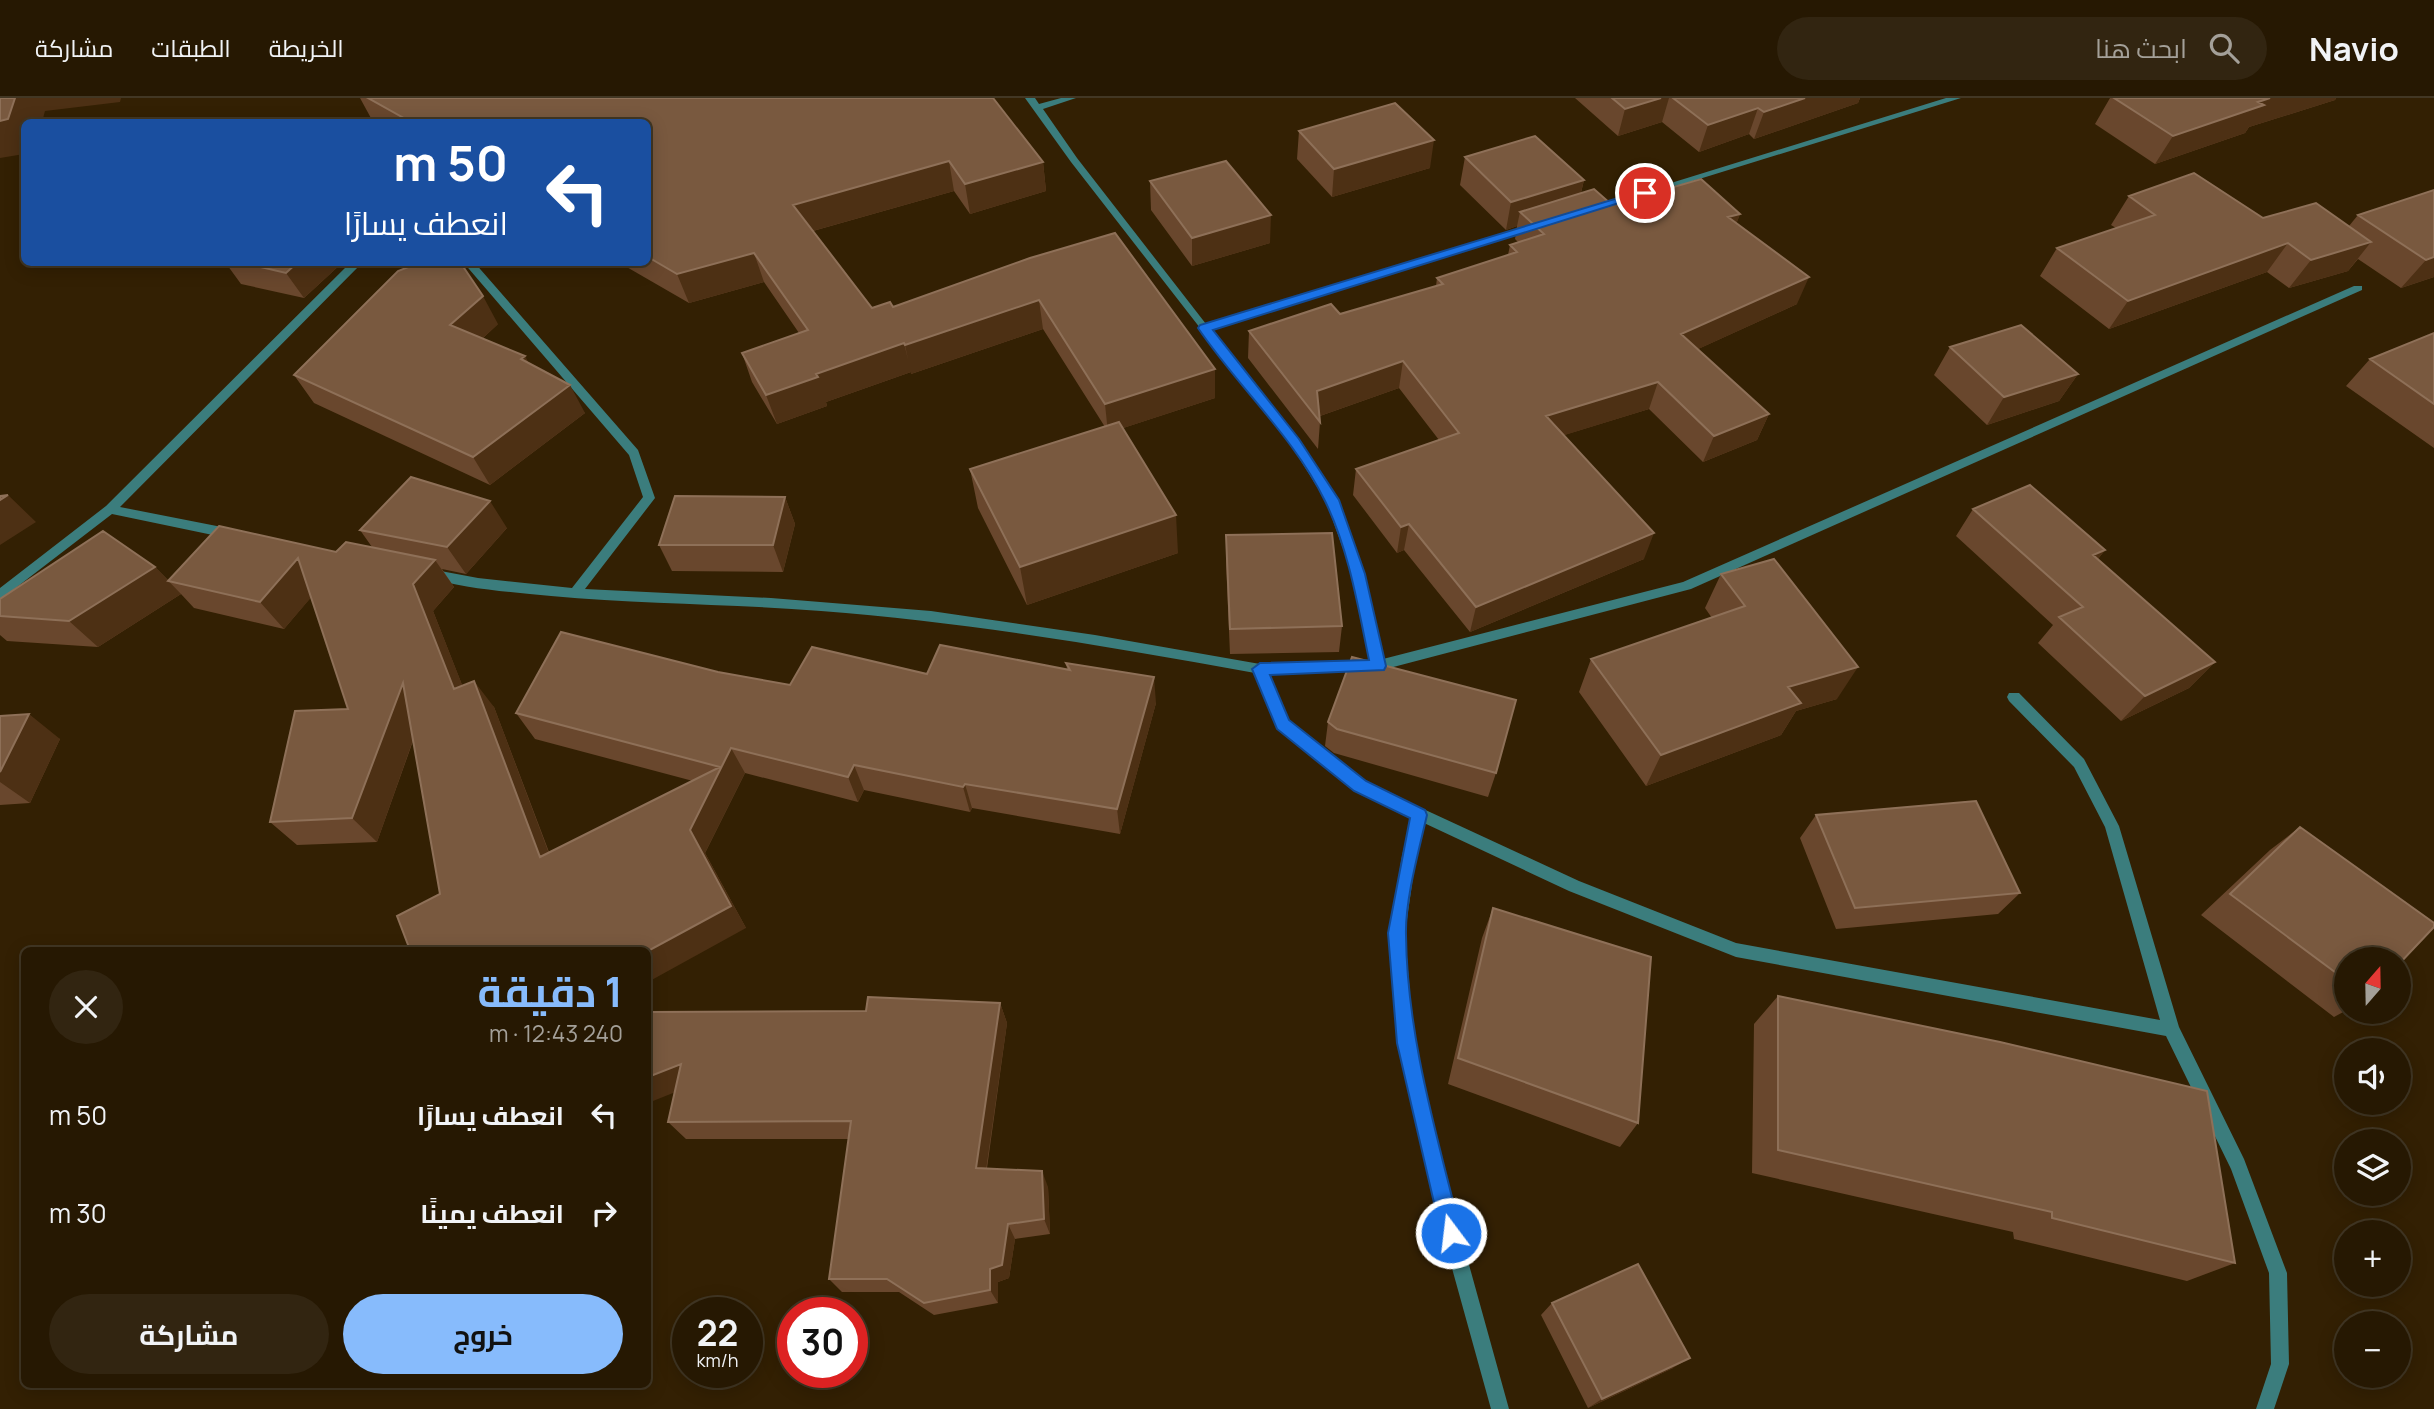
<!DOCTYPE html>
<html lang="ar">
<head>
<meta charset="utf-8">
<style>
  :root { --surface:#261802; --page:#322511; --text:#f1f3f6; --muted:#a4a099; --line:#423724; --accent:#87bbfc }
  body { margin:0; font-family:Manrope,Cairo,sans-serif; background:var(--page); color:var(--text); direction:rtl; height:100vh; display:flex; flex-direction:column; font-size:26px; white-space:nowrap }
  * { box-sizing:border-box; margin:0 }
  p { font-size:23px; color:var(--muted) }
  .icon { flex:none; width:38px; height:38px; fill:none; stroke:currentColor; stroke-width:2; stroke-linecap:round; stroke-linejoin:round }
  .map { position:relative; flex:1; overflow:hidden; direction:ltr }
  .side { position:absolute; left:21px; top:849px; width:630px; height:441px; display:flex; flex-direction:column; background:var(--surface); border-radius:10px; box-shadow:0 4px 18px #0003,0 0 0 2px var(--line); direction:rtl }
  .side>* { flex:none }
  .top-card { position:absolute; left:21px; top:21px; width:630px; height:147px; border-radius:10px; box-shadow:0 4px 18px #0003,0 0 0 2px var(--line); direction:rtl; background:#1a4fa0; color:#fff; overflow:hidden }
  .needle { width:46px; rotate:20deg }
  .controls { position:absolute; left:2334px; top:849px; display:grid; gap:14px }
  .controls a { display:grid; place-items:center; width:77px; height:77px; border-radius:50%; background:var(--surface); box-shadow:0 4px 18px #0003,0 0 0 2px var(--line); font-size:35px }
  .speed { position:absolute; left:672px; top:1199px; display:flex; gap:14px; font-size:35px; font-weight:700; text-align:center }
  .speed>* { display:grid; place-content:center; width:91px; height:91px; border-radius:50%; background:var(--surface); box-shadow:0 4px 18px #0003,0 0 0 2px var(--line); line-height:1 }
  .speed small { font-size:18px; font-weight:400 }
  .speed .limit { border:10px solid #d22; background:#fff; color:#111 }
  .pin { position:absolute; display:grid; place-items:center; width:60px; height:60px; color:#fff; margin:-30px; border:4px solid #fff; border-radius:50%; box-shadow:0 2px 7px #0007 }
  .me { position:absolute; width:77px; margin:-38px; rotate:345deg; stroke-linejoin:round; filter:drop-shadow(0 0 5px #0008) }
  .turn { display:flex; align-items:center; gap:24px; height:147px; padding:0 28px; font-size:32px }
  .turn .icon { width:91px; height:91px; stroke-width:2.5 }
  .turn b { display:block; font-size:49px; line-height:60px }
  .round { display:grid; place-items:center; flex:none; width:74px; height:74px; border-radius:37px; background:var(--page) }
  .head { display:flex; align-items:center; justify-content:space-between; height:119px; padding:0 28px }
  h1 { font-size:42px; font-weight:700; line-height:52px; color:var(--accent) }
  .action { display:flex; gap:14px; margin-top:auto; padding:14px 28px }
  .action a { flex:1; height:80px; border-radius:42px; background:var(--accent); color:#111; font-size:28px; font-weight:700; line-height:80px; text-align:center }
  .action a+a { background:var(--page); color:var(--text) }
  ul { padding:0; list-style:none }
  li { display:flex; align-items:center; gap:21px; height:98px; padding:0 28px }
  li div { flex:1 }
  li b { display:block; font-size:26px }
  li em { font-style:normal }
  header { display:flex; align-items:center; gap:42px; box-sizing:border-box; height:98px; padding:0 35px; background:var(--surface); border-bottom:2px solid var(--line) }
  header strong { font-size:33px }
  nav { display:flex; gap:38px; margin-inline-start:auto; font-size:24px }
  .search { width:490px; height:63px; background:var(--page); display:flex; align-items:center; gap:18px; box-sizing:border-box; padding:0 24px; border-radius:38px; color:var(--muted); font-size:26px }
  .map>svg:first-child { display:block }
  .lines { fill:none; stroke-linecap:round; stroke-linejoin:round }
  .minor { fill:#3b7d7d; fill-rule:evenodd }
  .wall { fill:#69472d }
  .shaded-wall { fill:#4d3014 }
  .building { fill:#79593f; stroke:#8e7058; stroke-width:2 }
  .route { fill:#1a73e8; stroke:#114b97; stroke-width:2 }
</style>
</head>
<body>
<header>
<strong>Navio</strong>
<div class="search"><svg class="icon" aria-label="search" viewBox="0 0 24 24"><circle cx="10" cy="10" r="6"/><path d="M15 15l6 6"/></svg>ابحث هنا</div>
<nav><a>الخريطة</a><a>الطبقات</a><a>مشاركة</a></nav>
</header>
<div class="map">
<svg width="2434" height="1311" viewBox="0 0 2434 1311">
  <rect width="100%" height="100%" fill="#332003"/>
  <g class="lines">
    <path class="minor" d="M 1025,0 L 1035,0 L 1039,6 L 1061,0 L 1076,0 L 1043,11 L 1077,60 L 1206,226 L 1529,128 L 1537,128 L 1538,130 L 1211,232 L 1299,341 L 1338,402 L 1364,476 L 1383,561 L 1683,484 L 2354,188 L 2362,188 L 2362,192 L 1691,491 L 1378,573 L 1269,576 L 1288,622 L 1365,684 L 1579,783 L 1736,845 L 2160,922 L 2105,729 L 2074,669 L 2009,603 L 2007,599 L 2009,595 L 2019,595 L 2084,661 L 2119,728 L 2179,929 L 2244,1061 L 2287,1175 L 2289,1266 L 2274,1311 L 2256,1311 L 2271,1266 L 2269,1175 L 2231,1071 L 2166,938 L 1736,859 L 1569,793 L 1424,725 L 1416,758 L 1405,835 L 1414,945 L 1453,1109 L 1509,1311 L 1491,1311 L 1435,1109 L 1398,945 L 1389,835 L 1402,758 L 1411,719 L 1355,692 L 1278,630 L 1255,575 C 1111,549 967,524 821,513 C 731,506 641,506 551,498 C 510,494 465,491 425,479 L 424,476 L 430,471 L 478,480 L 572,490 L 643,399 L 629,357 L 463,164 L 474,164 L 638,352 L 655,400 L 585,491 L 771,500 L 931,513 L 1095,537 L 1260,566 L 1370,563 L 1352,476 L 1326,403 L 1291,347 L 1071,64 Z
      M 1946,0 L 1961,0 L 1596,113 L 1587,111 Z
      M 351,164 L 363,164 L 120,409 L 232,431 L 238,436 L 236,439 L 232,441 L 112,416 L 0,502 L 0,490 L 106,408 Z"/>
  </g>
  <path class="wall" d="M 360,0 L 993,0 L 1043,64 L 1046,93 L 970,116 L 954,93 L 813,133 L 872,210 L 893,209 L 1030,160 L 1215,300 L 1123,330 L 1178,455 L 1027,507 L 978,410 L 970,371 L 1105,329 L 1043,231 L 911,276 L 911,274 L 826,304 L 827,308 L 777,326 L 752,284 L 742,255 L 799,235 L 764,184 L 689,205 L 618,164 L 648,164 L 648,24 L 376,24 L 372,22 Z
    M 1575,0 L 1860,0 L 1858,5 L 1754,41 L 1749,36 L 1699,54 L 1662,24 L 1618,38 Z
    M 2110,0 L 2336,0 L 2335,2 L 2249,29 L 2245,35 L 2155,66 L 2095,26 Z
    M 1299,33 L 1430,70 L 1332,99 L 1297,61 Z
    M 1465,59 L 1584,82 L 1581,95 L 1612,107 L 1740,116 L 1736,126 L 1797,206 L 1698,251 L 1769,316 L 1757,342 L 1703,364 L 1649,311 L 1564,337 L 1644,461 L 1470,534 L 1404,452 L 1397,455 L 1353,397 L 1356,371 L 1439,342 L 1399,290 L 1320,318 L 1320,324 L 1318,351 L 1248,260 L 1249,233 L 1340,216 L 1436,188 L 1437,180 L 1508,157 L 1510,147 L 1518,144 L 1515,141 L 1517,128 L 1506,132 L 1460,87 Z
    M 1150,83 L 1270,145 L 1192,168 L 1151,112 Z
    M 2434,92 L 2434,179 L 2401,190 L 2358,161 L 2348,173 L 2289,190 L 2267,174 L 2109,231 L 2040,178 L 2057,150 L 2116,130 L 2111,127 L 2129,98 L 2263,120 L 2349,128 L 2358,117 Z
    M 225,164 L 343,164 L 304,200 L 241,186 Z
    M 498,226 L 483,240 L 529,266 L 585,315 L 490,387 L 314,305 L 294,277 Z
    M 2434,235 L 2434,350 L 2346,288 L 2370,261 Z
    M 1950,249 L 2078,276 L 2059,303 L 1987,327 L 1934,277 Z
    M 785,399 L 795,426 L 783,474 L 672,473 L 659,447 Z
    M 1973,411 L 2105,452 L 2098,461 L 2215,564 L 2189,590 L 2121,623 L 2038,545 L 2053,527 L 1956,438 Z
    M 507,430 L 466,476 L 442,471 L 454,489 L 433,513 L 462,587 L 494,609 L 549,754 L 693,683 L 535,641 L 516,615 L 718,574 L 790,587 L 927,576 L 1067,571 L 1066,565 L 1156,605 L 1120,736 L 972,710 L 970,714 L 864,692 L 858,704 L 745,675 L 705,755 L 746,830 L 440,796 L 413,643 L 377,744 L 297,747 L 270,724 L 348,611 L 311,499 L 284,531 L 194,510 L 181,496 L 98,549 L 7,543 L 0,537 L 0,501 L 155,469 L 168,482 L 372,449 L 360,432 Z
    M 1226,437 L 1342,528 L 1339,554 L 1230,556 L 1226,464 Z
    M 1721,476 L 1837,601 L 1796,613 L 1781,637 L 1646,688 L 1579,594 L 1591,561 L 1712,520 L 1705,510 Z
    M 0,618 L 60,641 L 30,705 L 0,707 Z
    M 1328,624 L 1496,675 L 1488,699 L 1334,655 L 1325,648 Z
    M 1816,717 L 2020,795 L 1998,816 L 1836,831 L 1800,740 Z
    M 2300,729 L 2347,861 L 2347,912 L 2334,919 L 2201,817 L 2270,752 Z
    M 1493,810 L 1638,1025 L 1620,1049 L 1448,986 L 1482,840 Z
    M 1778,898 L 2235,1165 L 2187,1183 L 2014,1141 L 2013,1134 L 1752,1075 L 1754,926 Z
    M 1000,905 L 1007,925 L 987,1070 L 1048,1089 L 1050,1136 L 1015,1141 L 1009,1180 L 998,1184 L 998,1205 L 934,1217 L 899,1194 L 842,1194 L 829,1181 L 849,1041 L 686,1041 L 668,1024 L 675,994 L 866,913 Z
    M 1552,1205 L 1673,1270 L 1588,1310 L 1541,1217 Z"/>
  <path class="shaded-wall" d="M 15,0 L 121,0 L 120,4 L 45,13 L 42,24 L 24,24 L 24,56 L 0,60 L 0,23 Z
    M 1661,0 L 1669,0 L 1662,24 L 1618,38 L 1625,11 Z
    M 1805,0 L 1860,0 L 1858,5 L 1754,41 L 1764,14 Z
    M 2270,0 L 2336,0 L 2335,2 L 2249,29 L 2245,35 L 2155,66 L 2173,38 L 2258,4 Z
    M 1758,10 L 1749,36 L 1699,54 L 1708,27 Z
    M 1434,42 L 1430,70 L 1332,99 L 1334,71 Z
    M 949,63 L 954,93 L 802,136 L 793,107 Z
    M 1043,64 L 1046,93 L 970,116 L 965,86 Z
    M 1584,82 L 1577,110 L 1520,114 L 1517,128 L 1506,132 L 1511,104 Z
    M 1740,116 L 1730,143 L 1728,119 Z
    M 1271,117 L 1270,145 L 1192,168 L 1192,140 Z
    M 2371,144 L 2348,173 L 2289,190 L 2311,162 Z
    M 2288,145 L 2267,174 L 2109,231 L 2128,203 Z
    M 754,155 L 764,184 L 689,205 L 677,176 Z
    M 2434,159 L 2434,179 L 2401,190 L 2426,162 Z
    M 298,164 L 343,164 L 304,200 L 286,175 Z
    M 1809,179 L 1797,206 L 1672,263 L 1681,236 Z
    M 483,198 L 498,226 L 467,255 L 450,227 Z
    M 1039,202 L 1043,231 L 911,276 L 905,247 Z
    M 904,245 L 911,274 L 826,304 L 827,308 L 777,326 L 766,297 L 816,276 Z
    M 525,258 L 540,286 L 521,261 Z
    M 1403,263 L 1399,290 L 1317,319 L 1317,293 Z
    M 1215,271 L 1215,300 L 1108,335 L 1105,306 Z
    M 2078,276 L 2059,303 L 1987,327 L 2004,299 Z
    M 1658,284 L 1649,311 L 1539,345 L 1546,318 Z
    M 570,287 L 585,315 L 490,387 L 473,359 Z
    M 1769,316 L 1757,342 L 1703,364 L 1714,338 Z
    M 8,397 L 36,424 L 0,447 L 0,402 Z
    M 785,399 L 795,426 L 783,474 L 773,447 Z
    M 490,403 L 507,430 L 466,476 L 447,449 Z
    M 1176,417 L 1178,455 L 1027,507 L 1020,469 Z
    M 1409,426 L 1404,452 L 1397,455 L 1401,429 Z
    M 1654,435 L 1644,461 L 1470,534 L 1476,509 Z
    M 2105,452 L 2084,479 L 2093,457 Z
    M 298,460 L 321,488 L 284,531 L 260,504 Z
    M 435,462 L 454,489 L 433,513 L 474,617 L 454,591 L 413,486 Z
    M 155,469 L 181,496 L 98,549 L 69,523 Z
    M 2215,564 L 2189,590 L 2121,623 L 2145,598 Z
    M 1858,569 L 1837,601 L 1796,613 L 1781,637 L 1646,688 L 1661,657 L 1788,589 Z
    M 1154,579 L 1156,605 L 1120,736 L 1117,711 Z
    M 474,583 L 494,609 L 559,782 L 540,759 Z
    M 403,585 L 424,611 L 377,744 L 352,720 Z
    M 29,616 L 60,641 L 30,705 L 0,684 L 0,674 Z
    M 731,650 L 745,675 L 705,755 L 746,830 L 648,884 L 648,853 L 690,732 Z
    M 854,667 L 864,692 L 858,704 L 848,679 Z
    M 965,686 L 972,710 L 970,714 L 963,689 Z
    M 1000,905 L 1007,925 L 984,1086 L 976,1070 Z
    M 681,966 L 698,985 L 648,1005 L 648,979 Z
    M 1042,1073 L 1048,1089 L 1050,1136 L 1044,1121 Z
    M 1008,1126 L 1015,1141 L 1009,1180 L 998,1184 L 998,1205 L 990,1192 L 990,1171 Z
    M 1690,1260 L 1673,1270 L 1588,1310 L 1602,1301 Z"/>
  <path class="building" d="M 0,0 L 15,0 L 8,21 L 0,23 Z
    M 368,0 L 993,0 L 1043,64 L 965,86 L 949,63 L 793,107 L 872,210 L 890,204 L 893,209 L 1030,160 L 1115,135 L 1215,271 L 1105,306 L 1039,202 L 905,247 L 904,245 L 816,276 L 818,279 L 766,297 L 742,255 L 808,232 L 754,155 L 677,176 L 648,159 L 648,24 L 411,24 Z
    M 1612,0 L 1661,0 L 1625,11 Z
    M 1673,0 L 1805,0 L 1764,14 L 1758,10 L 1708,27 Z
    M 2114,0 L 2270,0 L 2258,4 L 2264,7 L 2173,38 Z
    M 1395,5 L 1434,42 L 1334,71 L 1299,33 Z
    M 1535,38 L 1584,82 L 1511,104 L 1465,59 Z
    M 1226,63 L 1271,117 L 1192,140 L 1150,83 Z
    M 2194,75 L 2263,120 L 2316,105 L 2371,144 L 2311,162 L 2288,145 L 2128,203 L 2057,150 L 2155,117 L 2129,98 Z
    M 1701,81 L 1740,116 L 1728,119 L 1809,179 L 1681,236 L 1769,316 L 1714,338 L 1658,284 L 1546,318 L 1654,435 L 1476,509 L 1409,426 L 1401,429 L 1356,371 L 1459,335 L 1403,263 L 1317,293 L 1320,324 L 1249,233 L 1331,206 L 1340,216 L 1443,186 L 1437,180 L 1517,154 L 1510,147 L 1544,136 L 1520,114 L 1594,91 L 1612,107 Z
    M 2434,92 L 2434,159 L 2426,162 L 2358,117 Z
    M 239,164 L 298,164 L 286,175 Z
    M 421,164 L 460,164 L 483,198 L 450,227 L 525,258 L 521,261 L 570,287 L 473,359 L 294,277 L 398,173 Z
    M 2021,227 L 2078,276 L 2004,299 L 1950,249 Z
    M 2434,235 L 2434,306 L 2370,261 Z
    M 1119,324 L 1176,417 L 1020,469 L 970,371 Z
    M 411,379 L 490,403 L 447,449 L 360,432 Z
    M 2030,387 L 2105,452 L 2093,457 L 2215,564 L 2145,598 L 2059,519 L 2083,509 L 1973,411 Z
    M 8,397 L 0,402 L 0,398 Z
    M 675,398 L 785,399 L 773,447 L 659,447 Z
    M 219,428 L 336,454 L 346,444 L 435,462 L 413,486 L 454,591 L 474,583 L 540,759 L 720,669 L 516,615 L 561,534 L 718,574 L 790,587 L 812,549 L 927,576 L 940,547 L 1070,572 L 1066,565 L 1154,579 L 1117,711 L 965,686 L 963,689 L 854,667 L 848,679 L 731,650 L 690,732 L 731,808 L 648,853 L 410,852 L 397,818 L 440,796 L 403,585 L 352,720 L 270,724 L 295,613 L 348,611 L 298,460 L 260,504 L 168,483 Z
    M 103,433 L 155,469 L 69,523 L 0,518 L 0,501 Z
    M 1332,435 L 1342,528 L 1230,531 L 1226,437 Z
    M 1774,461 L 1858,569 L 1788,589 L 1801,605 L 1661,657 L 1591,561 L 1745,508 L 1721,476 Z
    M 1352,559 L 1516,602 L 1496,675 L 1337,631 L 1328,624 Z
    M 29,616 L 0,674 L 0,618 Z
    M 1976,703 L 2020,795 L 1855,810 L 1816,717 Z
    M 2300,729 L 2434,825 L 2434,829 L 2399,866 L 2399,861 L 2347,861 L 2347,883 L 2230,796 Z
    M 1493,810 L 1651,859 L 1638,1025 L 1458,960 Z
    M 1778,898 L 2000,944 L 2207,993 L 2235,1165 L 2052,1120 L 2052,1114 L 1778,1052 Z
    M 868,899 L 1000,905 L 976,1070 L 1042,1073 L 1044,1121 L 1008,1126 L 1002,1167 L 990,1171 L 990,1192 L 924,1205 L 887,1181 L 829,1181 L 851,1023 L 668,1024 L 681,966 L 648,979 L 648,914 L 866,913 Z
    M 1638,1166 L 1690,1260 L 1602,1301 L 1552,1205 Z"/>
  <path class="route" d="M 1641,93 L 1651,95 L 1213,232 L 1299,341 L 1339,402 L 1365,476 L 1386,568 L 1384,572 L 1270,577 L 1289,622 L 1366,683 L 1425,712 L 1427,717 C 1419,752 1405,802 1406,837 C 1407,939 1437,1037 1461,1135 L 1458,1142 L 1451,1145 L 1444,1142 L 1441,1135 L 1397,945 L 1388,835 L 1410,720 L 1354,693 L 1277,631 L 1252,571 L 1260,565 L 1369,562 C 1358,509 1349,452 1325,403 C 1294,339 1238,289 1198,230 L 1200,227 Z"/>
</svg>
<div class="controls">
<a><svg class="needle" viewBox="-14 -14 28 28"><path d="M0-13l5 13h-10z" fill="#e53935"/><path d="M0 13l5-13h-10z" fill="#a4a099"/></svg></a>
<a><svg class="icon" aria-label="sound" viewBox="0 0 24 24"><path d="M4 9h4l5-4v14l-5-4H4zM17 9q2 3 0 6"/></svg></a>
<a><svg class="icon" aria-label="layers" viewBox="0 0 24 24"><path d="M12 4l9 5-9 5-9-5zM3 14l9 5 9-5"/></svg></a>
<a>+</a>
<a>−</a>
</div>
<div class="speed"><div>22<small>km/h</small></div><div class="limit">30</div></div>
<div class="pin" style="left:1645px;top:95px;background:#d93025"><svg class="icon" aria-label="arrive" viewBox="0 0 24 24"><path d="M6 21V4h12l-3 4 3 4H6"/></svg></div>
<svg class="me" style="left:1451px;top:1135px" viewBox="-20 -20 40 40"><circle r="17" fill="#1a73e8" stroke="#fff" stroke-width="3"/><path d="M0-11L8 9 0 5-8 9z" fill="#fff"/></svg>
<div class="top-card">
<div class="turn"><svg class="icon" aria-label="left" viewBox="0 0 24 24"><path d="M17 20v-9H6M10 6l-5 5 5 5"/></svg><div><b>50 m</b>انعطف يسارًا</div></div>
</div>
<section class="side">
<div class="head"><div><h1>1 دقيقة</h1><p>240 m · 12:43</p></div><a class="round"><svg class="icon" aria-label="close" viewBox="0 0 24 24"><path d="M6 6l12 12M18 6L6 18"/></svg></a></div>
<ul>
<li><svg class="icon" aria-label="left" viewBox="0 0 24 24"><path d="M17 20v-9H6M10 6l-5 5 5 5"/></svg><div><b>انعطف يسارًا</b></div><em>50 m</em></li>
<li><svg class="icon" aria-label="right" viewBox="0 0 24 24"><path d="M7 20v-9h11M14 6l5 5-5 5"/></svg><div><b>انعطف يمينًا</b></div><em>30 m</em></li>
</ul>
<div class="action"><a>خروج</a><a>مشاركة</a></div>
</section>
</div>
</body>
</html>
